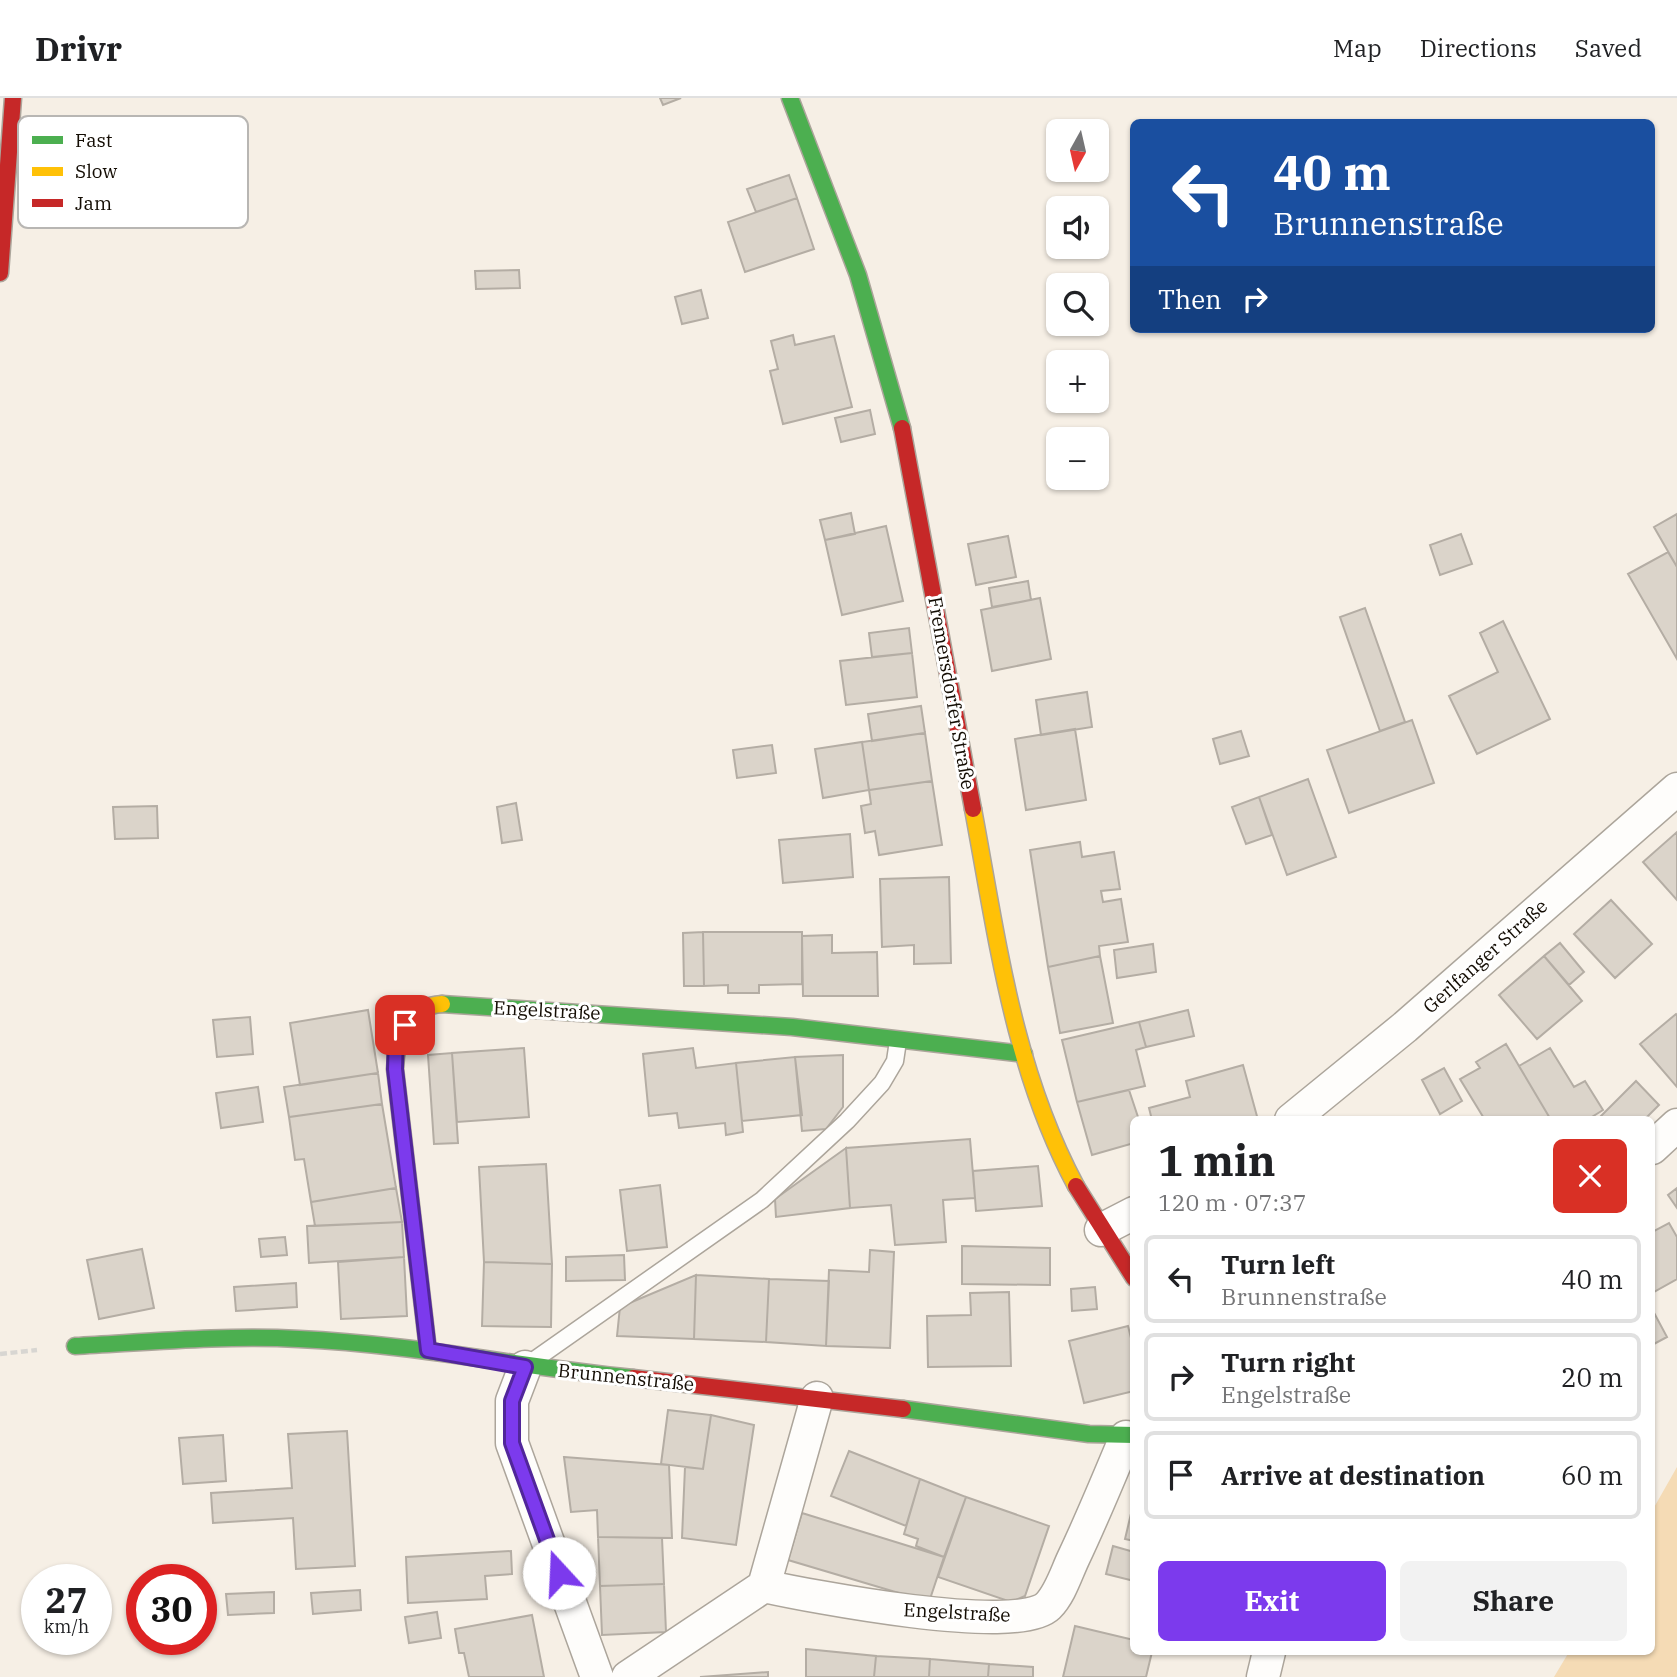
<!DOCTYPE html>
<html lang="en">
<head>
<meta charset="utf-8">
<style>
  :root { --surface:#fff; --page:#f2f2f2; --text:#202124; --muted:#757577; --line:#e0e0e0; --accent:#7c3aed }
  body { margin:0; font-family:"IBM Plex Serif",serif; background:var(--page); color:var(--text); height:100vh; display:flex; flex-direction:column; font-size:26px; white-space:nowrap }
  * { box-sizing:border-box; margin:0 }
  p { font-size:23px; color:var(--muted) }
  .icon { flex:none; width:38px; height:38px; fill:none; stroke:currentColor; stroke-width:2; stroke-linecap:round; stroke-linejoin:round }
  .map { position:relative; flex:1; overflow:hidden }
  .sheet { position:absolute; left:1130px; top:1018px; width:525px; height:539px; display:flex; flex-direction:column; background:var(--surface); border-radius:10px; box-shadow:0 2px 5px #0004 }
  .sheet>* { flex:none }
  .guide { position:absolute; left:1130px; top:21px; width:525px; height:214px; border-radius:10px; box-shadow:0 2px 5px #0004; background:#1a4fa0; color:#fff; overflow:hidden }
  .needle { width:46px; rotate:188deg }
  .tools { position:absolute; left:1046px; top:21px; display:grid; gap:14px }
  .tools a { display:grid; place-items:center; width:63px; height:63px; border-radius:10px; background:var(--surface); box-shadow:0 2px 5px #0004; font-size:35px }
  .speed { position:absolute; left:21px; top:1466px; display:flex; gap:14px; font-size:35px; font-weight:700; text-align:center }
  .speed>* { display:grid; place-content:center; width:91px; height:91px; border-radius:50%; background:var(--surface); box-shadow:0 2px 5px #0004; line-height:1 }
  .speed small { font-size:18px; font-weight:400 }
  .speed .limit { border:10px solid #d22; background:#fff; color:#111 }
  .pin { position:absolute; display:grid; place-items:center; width:60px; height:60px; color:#fff; margin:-30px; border-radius:14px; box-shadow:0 4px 10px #0006 }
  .me { position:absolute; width:77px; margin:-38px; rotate:340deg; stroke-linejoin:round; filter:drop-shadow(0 0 5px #0008) }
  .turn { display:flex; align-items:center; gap:24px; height:147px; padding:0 28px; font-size:32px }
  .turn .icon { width:91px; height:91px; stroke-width:2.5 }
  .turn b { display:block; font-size:49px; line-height:60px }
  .then { display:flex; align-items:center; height:66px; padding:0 28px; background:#0003; gap:14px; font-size:26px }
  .round { display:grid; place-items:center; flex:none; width:74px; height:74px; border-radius:10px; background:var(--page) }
  .head { display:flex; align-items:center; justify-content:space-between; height:119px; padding:0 28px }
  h1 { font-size:42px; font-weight:800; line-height:52px }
  .action { display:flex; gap:14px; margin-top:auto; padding:14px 28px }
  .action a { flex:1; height:80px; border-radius:10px; background:var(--accent); color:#fff; font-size:28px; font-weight:800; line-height:80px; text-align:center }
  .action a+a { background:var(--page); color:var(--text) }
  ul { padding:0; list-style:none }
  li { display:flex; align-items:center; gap:21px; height:88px; margin:0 14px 10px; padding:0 14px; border:4px solid var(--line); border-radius:10px }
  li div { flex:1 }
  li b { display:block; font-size:26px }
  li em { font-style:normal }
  header { display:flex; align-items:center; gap:42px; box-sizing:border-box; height:98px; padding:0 35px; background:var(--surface); border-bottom:2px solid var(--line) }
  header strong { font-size:33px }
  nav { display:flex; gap:38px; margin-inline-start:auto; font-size:24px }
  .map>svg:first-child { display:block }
  .green { fill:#f5dbb5 }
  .building { fill:#dbd4ca; stroke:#b4ada4; stroke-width:2 }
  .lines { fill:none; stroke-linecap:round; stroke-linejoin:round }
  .lane-casing { stroke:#aca59b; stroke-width:19 }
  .street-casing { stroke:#aca59b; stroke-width:35 }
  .fast-casing { stroke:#aca59b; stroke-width:19 }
  .slow-casing { stroke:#aca59b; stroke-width:19 }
  .jam-casing { stroke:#aca59b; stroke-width:19 }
  .path { stroke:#d8d6d2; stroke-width:4.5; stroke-dasharray:7 3.5; stroke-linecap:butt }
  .lane { stroke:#fefdfb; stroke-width:16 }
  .street { stroke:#fefdfb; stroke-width:32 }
  .fast { stroke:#4caf50; stroke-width:16 }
  .slow { stroke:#ffc107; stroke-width:16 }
  .jam { stroke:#c62828; stroke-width:16 }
  .route-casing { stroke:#51269a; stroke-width:18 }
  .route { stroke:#7c3aed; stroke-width:12 }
  .labels { text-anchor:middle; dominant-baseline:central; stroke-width:6; stroke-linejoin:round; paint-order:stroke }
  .street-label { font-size:19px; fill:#130c03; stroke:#fff }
  .key { fill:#fff; stroke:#b8b6b3; stroke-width:2 }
  .key-label { font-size:19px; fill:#130c03 }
</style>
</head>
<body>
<header>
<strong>Drivr</strong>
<nav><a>Map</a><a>Directions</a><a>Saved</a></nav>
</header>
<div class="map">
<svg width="1677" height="1579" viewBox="0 0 1677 1579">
  <rect width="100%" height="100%" fill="#f6efe5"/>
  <path class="green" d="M 1677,1369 L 1677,1579 L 1554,1579 L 1569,1554 L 1652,1554 L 1652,1413 Z"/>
  <path class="building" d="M 660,0 L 681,0 L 663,7 Z
    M 789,77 L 797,100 L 756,114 L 747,91 Z
    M 797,100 L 814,151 L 745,174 L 728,124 Z
    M 519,172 L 520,190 L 476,191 L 475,173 Z
    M 701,192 L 708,220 L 682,226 L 675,199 Z
    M 793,237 L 795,247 L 834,238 L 852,309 L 783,326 L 770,273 L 778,271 L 771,243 Z
    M 870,312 L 875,336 L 841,344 L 835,320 Z
    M 851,415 L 855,436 L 825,442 L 820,422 Z
    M 1677,416 L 1677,469 L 1654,429 Z
    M 886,428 L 903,503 L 842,517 L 825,442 Z
    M 1461,436 L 1472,466 L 1440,477 L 1430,447 Z
    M 1008,438 L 1016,479 L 976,487 L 968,446 Z
    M 1668,454 L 1677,469 L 1677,561 L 1628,476 Z
    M 1028,483 L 1031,502 L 992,509 L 989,490 Z
    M 1040,500 L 1051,561 L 992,573 L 981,512 Z
    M 1365,510 L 1405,624 L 1380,633 L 1340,519 Z
    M 1503,523 L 1550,621 L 1477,656 L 1449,598 L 1498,574 L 1480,535 Z
    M 909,530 L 912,555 L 872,559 L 869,535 Z
    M 912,555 L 917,599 L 846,607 L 840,563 Z
    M 1087,594 L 1092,629 L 1041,637 L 1036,602 Z
    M 921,608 L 925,635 L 872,643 L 868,616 Z
    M 1412,622 L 1434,685 L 1349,715 L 1327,652 Z
    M 1075,631 L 1086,702 L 1026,712 L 1015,641 Z
    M 1241,633 L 1249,658 L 1220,666 L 1213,641 Z
    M 925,635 L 932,683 L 869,692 L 862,644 Z
    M 862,644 L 869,692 L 823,700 L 815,651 Z
    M 772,647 L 776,675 L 737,680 L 733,652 Z
    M 1308,681 L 1336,759 L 1287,777 L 1259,699 Z
    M 932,683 L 942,747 L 879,757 L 875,733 L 865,735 L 861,708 L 871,706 L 869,692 Z
    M 1259,699 L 1272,737 L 1246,746 L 1232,709 Z
    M 516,705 L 522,742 L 502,745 L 497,709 Z
    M 157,708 L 158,740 L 115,741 L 113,709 Z
    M 1677,734 L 1677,802 L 1643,764 Z
    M 850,736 L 853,779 L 783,785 L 779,742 Z
    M 1080,744 L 1082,759 L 1114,754 L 1120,791 L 1101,793 L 1103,804 L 1121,801 L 1128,844 L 1099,848 L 1100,858 L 1048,869 L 1030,752 Z
    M 949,779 L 951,865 L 914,866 L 914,847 L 882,849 L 880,781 Z
    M 1611,802 L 1652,846 L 1615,880 L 1574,836 Z
    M 703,834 L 704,888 L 684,888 L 683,835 Z
    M 703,834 L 802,834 L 802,886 L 759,887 L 759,895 L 728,895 L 728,887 L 704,888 Z
    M 832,837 L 832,855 L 877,854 L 878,898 L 803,898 L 802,838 Z
    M 1560,845 L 1584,874 L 1569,887 L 1544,858 Z
    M 1153,846 L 1156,874 L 1117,880 L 1114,852 Z
    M 1100,858 L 1113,925 L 1060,935 L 1048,869 Z
    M 1544,858 L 1582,903 L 1537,941 L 1499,897 Z
    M 368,912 L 378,975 L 300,987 L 290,925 Z
    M 1188,912 L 1194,938 L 1146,949 L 1139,924 Z
    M 1676,916 L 1677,917 L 1677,989 L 1640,946 Z
    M 250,919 L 253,956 L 217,959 L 213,922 Z
    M 1139,924 L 1146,949 L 1136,952 L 1145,988 L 1077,1004 L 1062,942 Z
    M 1506,946 L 1519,968 L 1551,1022 L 1485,1022 L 1460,981 L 1480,970 L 1476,964 Z
    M 524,950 L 529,1019 L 457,1024 L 452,955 Z
    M 693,950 L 696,970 L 736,965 L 743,1034 L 726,1037 L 725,1025 L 679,1030 L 677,1015 L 649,1018 L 643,956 Z
    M 1550,950 L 1574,989 L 1585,983 L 1603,1012 L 1587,1022 L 1551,1022 L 1519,968 Z
    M 452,955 L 458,1045 L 434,1046 L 428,957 Z
    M 843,957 L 843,1009 L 826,1031 L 802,1033 L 795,959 Z
    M 795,959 L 802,1017 L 742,1023 L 736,965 Z
    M 1243,967 L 1258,1022 L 1152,1022 L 1149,1010 L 1190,999 L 1186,983 Z
    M 1444,970 L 1462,1003 L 1440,1016 L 1422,982 Z
    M 378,975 L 382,1006 L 289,1019 L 284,989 Z
    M 1636,983 L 1659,1007 L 1644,1022 L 1597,1022 Z
    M 258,989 L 263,1024 L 221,1030 L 216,995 Z
    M 1129,992 L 1139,1022 L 1134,1022 L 1134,1045 L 1092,1057 L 1077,1004 Z
    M 382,1006 L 396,1090 L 311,1104 L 304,1061 L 295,1062 L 289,1019 Z
    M 970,1041 L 975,1100 L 943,1102 L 946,1144 L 895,1147 L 891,1107 L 850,1110 L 846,1050 Z
    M 846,1050 L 850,1110 L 776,1119 L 775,1101 Z
    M 546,1066 L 552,1166 L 484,1164 L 479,1069 Z
    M 1038,1068 L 1042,1108 L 976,1113 L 973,1073 Z
    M 660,1087 L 667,1149 L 627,1153 L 620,1092 Z
    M 396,1090 L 402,1124 L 315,1128 L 311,1104 Z
    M 1677,1090 L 1677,1110 L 1668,1097 Z
    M 402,1124 L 404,1159 L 309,1165 L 307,1128 Z
    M 1669,1125 L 1677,1139 L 1677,1181 L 1652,1195 L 1652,1134 Z
    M 285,1139 L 287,1157 L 261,1159 L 259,1141 Z
    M 962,1148 L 1050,1150 L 1050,1187 L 962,1186 Z
    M 142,1151 L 154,1210 L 99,1221 L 87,1162 Z
    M 870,1152 L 894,1154 L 890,1250 L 826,1248 L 829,1172 L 869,1174 Z
    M 624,1157 L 625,1182 L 566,1183 L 566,1159 Z
    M 404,1159 L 407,1218 L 341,1221 L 338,1164 Z
    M 484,1164 L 552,1166 L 551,1229 L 482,1228 Z
    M 696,1177 L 694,1241 L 617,1238 L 620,1209 Z
    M 696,1177 L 769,1181 L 766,1244 L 694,1241 Z
    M 769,1181 L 829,1183 L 826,1248 L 766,1244 Z
    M 296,1185 L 297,1209 L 236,1213 L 234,1189 Z
    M 1095,1189 L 1097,1211 L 1072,1213 L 1071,1191 Z
    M 1009,1194 L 1011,1268 L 928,1269 L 927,1218 L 971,1217 L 970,1195 Z
    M 1652,1211 L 1667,1239 L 1652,1247 Z
    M 1128,1228 L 1134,1252 L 1134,1293 L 1084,1305 L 1069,1243 Z
    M 668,1312 L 711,1317 L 703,1371 L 661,1366 Z
    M 711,1317 L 754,1327 L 736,1447 L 682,1440 L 685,1369 L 703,1371 Z
    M 347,1333 L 355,1468 L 296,1471 L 293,1420 L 213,1425 L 211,1395 L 292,1390 L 288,1336 Z
    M 223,1337 L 226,1383 L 183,1386 L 179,1340 Z
    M 849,1353 L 920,1381 L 906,1428 L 831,1398 Z
    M 564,1359 L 669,1367 L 672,1440 L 598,1439 L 597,1412 L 571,1414 Z
    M 920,1381 L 966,1399 L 944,1459 L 916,1448 L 918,1441 L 904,1436 Z
    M 966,1399 L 1049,1428 L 1025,1498 L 1011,1504 L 938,1479 Z
    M 1134,1403 L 1134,1443 L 1125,1441 Z
    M 802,1415 L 944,1459 L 929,1504 L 788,1462 Z
    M 598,1439 L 662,1440 L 664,1486 L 600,1488 Z
    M 1113,1448 L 1134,1454 L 1134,1483 L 1106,1476 Z
    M 511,1453 L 512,1476 L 485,1478 L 487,1501 L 408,1505 L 406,1459 Z
    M 664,1486 L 666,1534 L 602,1537 L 600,1488 Z
    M 360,1492 L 361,1512 L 313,1516 L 311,1495 Z
    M 274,1494 L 274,1515 L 228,1517 L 226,1496 Z
    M 437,1514 L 441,1540 L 409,1545 L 405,1519 Z
    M 532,1517 L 544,1579 L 469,1579 L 464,1555 L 459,1555 L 455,1531 Z
    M 1075,1528 L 1134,1542 L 1134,1554 L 1152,1554 L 1146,1579 L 1063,1579 Z
    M 806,1551 L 876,1558 L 874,1579 L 806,1579 Z
    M 876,1558 L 930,1561 L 929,1579 L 874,1579 Z
    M 930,1561 L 989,1566 L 988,1579 L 929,1579 Z
    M 989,1566 L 1033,1569 L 1033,1579 L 988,1579 Z
    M 768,1574 L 768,1579 L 700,1579 Z"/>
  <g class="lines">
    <defs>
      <path id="lane" d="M 530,1265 L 762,1102 L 847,1023 L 882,985 L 895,963 L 898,943"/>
      <path id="street" d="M 1291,1022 L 1405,929 L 1677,691
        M 1652,1050 L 1677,1027
        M 1101,1132 L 1134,1115
        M 525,1269 L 512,1303 L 512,1345 L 597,1579
        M 764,1488 C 809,1498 1017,1538 1048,1508 C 1060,1496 1066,1476 1073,1461 C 1092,1421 1109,1380 1126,1339
        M 628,1579 L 764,1488 L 817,1300
        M 1263,1579 L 1269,1554"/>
      <path id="fast" d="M 790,0 L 858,177 L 902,330
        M 442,906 L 792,929 L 1024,956
        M 75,1248 C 150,1244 224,1237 299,1241 C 411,1246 521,1269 633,1280
        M 903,1311 L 1089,1336 L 1134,1337"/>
      <path id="slow" d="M 973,711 C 997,839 1013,971 1076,1088
        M 428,1252 L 395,971 C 396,942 406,908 442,906"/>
      <path id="jam" d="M 0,175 L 13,0
        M 902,330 L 973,711
        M 1076,1088 L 1134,1180
        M 633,1280 L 903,1311"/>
    </defs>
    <use href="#lane" class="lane-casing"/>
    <use href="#street" class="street-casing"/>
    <use href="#fast" class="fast-casing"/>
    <use href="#slow" class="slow-casing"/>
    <use href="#jam" class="jam-casing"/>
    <path class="path" d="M 0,1256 L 37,1252"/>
    <use href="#lane" class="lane"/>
    <use href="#street" class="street"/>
    <use href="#fast" class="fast"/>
    <use href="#slow" class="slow"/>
    <use href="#jam" class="jam"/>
  </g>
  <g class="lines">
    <defs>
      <path id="route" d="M 405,927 L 396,940 L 395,971 L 428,1252 L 525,1269 L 512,1303 L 512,1345 L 559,1475"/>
    </defs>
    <use href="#route" class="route-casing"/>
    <use href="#route" class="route"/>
  </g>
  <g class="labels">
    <g class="street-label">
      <text transform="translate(952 595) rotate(80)">Fremersdorfer Straße</text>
      <text transform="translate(1485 858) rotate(-42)">Gerlfanger Straße</text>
      <text transform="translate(547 912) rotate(3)">Engelstraße</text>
      <text transform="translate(626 1279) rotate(6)">Brunnenstraße</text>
      <text transform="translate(957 1514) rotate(3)">Engelstraße</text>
    </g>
  </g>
  <rect x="18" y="18" width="230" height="112" rx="10" class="key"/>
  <rect x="32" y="38" width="31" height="8" fill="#4caf50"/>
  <rect x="32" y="69" width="31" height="9" fill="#ffc107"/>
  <rect x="32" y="101" width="31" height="8" fill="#c62828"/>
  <g class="key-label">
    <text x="75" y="49">Fast</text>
    <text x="75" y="80">Slow</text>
    <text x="75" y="112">Jam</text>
  </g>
</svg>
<div class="tools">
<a><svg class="needle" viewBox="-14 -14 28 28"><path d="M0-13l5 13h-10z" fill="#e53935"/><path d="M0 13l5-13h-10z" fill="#757577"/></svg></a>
<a><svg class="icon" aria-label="sound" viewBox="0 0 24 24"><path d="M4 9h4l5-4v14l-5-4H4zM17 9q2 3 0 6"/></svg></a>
<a><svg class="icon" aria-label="search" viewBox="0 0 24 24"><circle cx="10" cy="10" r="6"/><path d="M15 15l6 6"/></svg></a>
<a>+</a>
<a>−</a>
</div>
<div class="speed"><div>27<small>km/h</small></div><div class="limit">30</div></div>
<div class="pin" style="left:405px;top:927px;background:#d93025"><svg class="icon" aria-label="arrive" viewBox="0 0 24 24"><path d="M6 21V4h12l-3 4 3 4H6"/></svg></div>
<svg class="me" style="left:559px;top:1475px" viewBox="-20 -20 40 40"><circle r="19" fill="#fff"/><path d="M0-13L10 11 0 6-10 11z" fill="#7c3aed"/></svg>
<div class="guide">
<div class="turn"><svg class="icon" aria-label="left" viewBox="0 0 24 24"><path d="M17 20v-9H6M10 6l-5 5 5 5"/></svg><div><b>40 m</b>Brunnenstraße</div></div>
<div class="then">Then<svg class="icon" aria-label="right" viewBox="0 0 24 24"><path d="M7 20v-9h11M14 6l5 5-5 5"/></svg></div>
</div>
<section class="sheet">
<div class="head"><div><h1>1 min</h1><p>120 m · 07:37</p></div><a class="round" style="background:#d93025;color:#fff"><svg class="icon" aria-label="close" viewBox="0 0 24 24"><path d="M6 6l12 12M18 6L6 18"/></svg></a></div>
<ul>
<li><svg class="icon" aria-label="left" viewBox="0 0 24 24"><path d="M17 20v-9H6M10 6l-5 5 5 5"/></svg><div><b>Turn left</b><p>Brunnenstraße</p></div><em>40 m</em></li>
<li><svg class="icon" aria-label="right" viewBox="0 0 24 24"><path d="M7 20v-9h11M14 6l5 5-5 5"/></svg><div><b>Turn right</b><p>Engelstraße</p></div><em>20 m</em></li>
<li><svg class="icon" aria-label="arrive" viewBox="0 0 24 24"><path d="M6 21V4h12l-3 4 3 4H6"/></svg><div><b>Arrive at destination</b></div><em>60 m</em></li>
</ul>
<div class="action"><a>Exit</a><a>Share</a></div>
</section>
</div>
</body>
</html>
